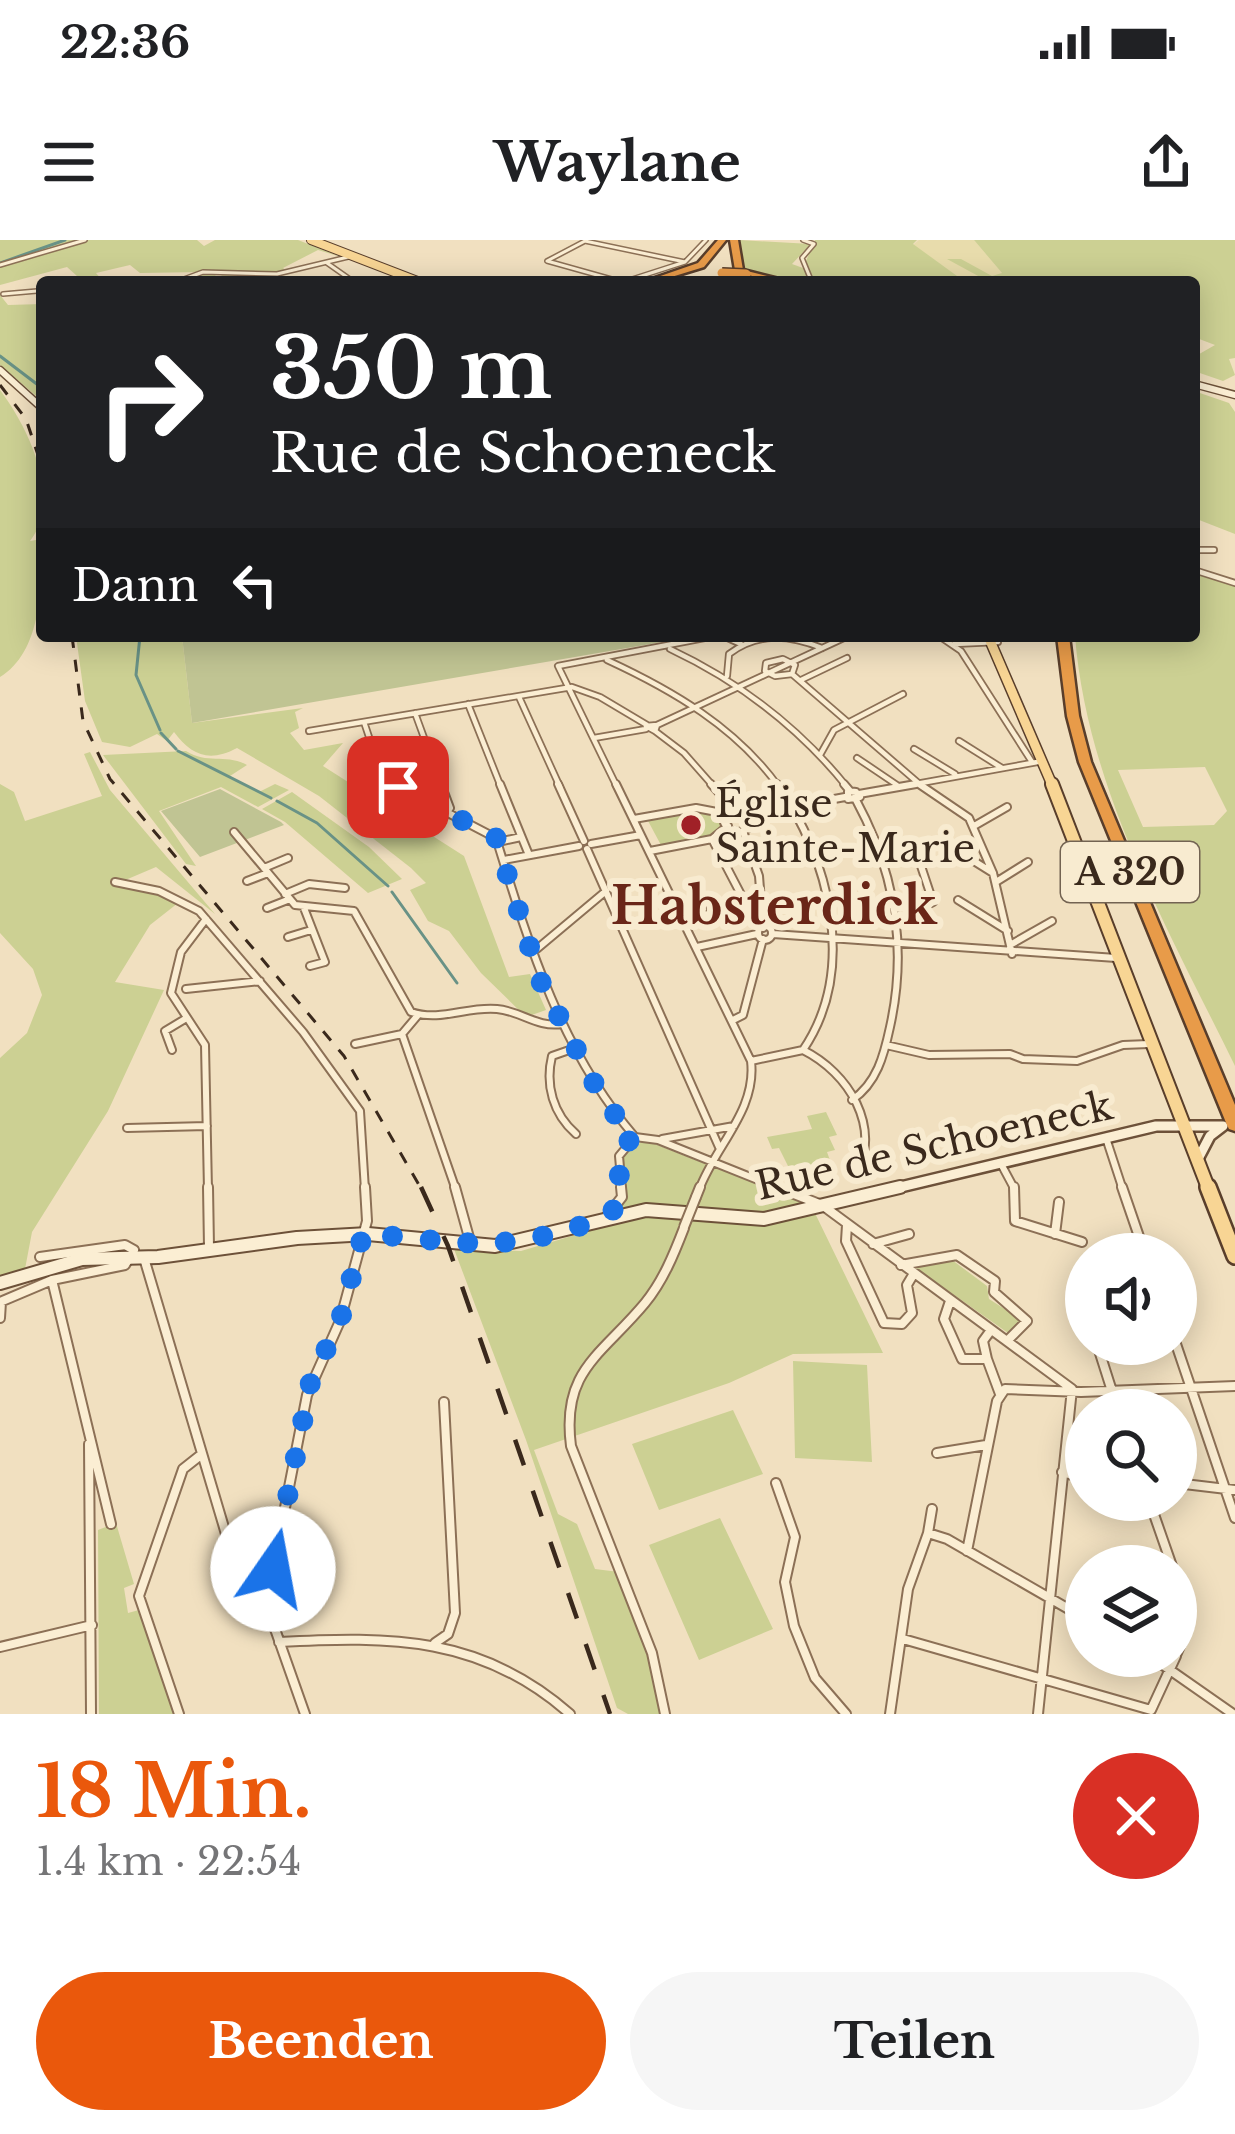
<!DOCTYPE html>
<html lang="de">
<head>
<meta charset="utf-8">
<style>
  :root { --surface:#fff; --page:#f6f6f6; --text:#202124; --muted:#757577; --accent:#ea580c }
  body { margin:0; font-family:"Libre Baskerville",serif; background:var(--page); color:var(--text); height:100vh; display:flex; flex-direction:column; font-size:45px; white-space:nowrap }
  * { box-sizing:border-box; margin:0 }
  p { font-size:39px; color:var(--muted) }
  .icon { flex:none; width:66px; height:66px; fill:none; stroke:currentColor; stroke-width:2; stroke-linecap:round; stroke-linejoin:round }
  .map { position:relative; height:1474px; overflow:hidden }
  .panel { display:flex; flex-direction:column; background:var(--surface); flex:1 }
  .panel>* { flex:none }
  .banner { position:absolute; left:36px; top:36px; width:1164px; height:366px; border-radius:12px; box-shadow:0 6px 30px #0003; background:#202124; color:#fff; overflow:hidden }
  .tools { position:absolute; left:1065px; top:993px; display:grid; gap:24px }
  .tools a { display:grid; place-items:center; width:132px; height:132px; border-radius:50%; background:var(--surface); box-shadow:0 6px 30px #0003; font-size:60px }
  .pin { position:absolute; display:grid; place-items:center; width:102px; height:102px; color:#fff; margin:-51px; border-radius:24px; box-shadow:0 6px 18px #0006 }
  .me { position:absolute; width:132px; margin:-66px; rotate:12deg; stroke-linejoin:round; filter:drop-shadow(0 0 9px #0008) }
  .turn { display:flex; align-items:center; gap:42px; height:252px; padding:0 36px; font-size:54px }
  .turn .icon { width:156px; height:156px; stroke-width:2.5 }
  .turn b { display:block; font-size:84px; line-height:102px }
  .then { display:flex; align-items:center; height:114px; padding:0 36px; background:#0003; gap:24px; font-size:45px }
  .round { display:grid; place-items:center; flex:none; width:126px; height:126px; border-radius:63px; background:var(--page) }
  .summary { display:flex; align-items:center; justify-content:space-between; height:204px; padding:0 36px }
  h1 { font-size:72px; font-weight:800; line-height:90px; color:var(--accent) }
  .button { display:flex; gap:24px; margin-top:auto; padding:24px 36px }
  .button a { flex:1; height:138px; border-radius:72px; background:var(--accent); color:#fff; font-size:48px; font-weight:800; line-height:138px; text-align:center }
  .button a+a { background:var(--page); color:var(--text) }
  .status { display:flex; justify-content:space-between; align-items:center; height:84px; padding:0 60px; background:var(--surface); direction:ltr }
  .status svg { height:33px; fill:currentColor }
  header { display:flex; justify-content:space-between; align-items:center; height:156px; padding:0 36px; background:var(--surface); font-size:54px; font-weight:800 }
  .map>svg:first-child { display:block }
  .farmland { fill:#e8dcac }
  .green { fill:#ccd093; fill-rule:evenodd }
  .cemetery { fill:#c0c493 }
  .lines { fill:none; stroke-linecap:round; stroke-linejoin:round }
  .stream { stroke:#699286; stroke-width:3 }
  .street-far3-casing { stroke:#8c7056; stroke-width:6 }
  .street-far2-casing { stroke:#8c7056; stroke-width:8 }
  .street-far1-casing { stroke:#8c7056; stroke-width:10 }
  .street-casing { stroke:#8c7056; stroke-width:12 }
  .secondary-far2-casing { stroke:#6d5139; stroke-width:9 }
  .secondary-far1-casing { stroke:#6d5139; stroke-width:14 }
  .secondary-casing { stroke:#6d5139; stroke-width:16 }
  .primary-far3-casing { stroke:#593e2b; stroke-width:10 }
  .primary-far2-casing { stroke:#593e2b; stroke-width:12 }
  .primary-far1-casing { stroke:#593e2b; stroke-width:16 }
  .primary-casing { stroke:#593e2b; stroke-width:20 }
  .highway-casing { stroke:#593e2b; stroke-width:5 }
  .street-far3 { stroke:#fbeed3; stroke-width:3 }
  .street-far2 { stroke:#fbeed3; stroke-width:4.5 }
  .street-far1 { stroke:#fbeed3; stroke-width:6 }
  .street { stroke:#fbeed3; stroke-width:8 }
  .secondary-far2 { stroke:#fbeed3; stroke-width:6 }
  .secondary-far1 { stroke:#fbeed3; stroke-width:9 }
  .secondary { stroke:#fbeed3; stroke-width:12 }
  .primary-far3 { stroke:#f8d594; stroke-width:8 }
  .primary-far2 { stroke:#f8d594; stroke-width:9 }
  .primary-far1 { stroke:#f8d594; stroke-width:12 }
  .primary { stroke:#f8d594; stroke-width:15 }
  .highway { fill:#e89b49; fill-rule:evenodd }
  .rail-far1 { stroke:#3a291c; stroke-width:3; stroke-dasharray:12 12; stroke-linecap:butt }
  .rail { stroke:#3a291c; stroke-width:4.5; stroke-dasharray:27 27; stroke-linecap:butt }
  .street-bridge-casing { stroke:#8c7056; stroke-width:12; stroke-linecap:butt }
  .highway-bridge-casing { stroke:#593e2b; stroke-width:12; stroke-linecap:butt }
  .street-bridge { stroke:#fbeed3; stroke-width:8 }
  .highway-bridge { stroke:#e89b49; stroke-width:9 }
  .route { stroke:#1a73e8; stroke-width:21; stroke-dasharray:0 37.8 }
  .poi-dot { fill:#a02127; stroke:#f8ebd0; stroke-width:4.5 }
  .labels { text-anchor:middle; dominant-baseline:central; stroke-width:12; stroke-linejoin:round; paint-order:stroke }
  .shield { fill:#f8ebd0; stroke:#736352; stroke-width:3 }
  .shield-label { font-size:36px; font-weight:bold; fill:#3a291c }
  .poi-label { font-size:39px; fill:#3a291c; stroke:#f8ebd0; text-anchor:start }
  .street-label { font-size:39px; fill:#3a291c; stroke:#f8ebd0 }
  .district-label { font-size:51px; font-weight:bold; fill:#6a2618; stroke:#f8ebd0 }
</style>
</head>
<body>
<div class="status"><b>22:36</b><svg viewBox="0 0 49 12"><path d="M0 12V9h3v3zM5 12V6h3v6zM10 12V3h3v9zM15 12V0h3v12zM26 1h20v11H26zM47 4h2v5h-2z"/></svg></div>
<header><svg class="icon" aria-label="menu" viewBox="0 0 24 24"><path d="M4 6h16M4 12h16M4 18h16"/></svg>Waylane<svg class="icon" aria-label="share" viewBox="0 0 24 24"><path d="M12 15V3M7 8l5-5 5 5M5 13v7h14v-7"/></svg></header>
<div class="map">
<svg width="1235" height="1474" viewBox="0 0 1235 1474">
  <rect width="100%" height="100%" fill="#f1e0c0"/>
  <path class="farmland" d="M 919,0 L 974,0 L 1003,34 L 964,41 L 913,5 Z"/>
  <path class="green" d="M 0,0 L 197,0 L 204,6 L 215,0 L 298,0 L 341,17 L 318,10 L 283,28 L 287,31 L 258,35 L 259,42 L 216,42 L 223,37 L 219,33 L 206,42 L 187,42 L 203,32 L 140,33 L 130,25 L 96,33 L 102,40 L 75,42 L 77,36 L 67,27 L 0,45 Z
    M 739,0 L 811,4 L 792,24 L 803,28 L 815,0 L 917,0 L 913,4 L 964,41 L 980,37 L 947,19 L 961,19 L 992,36 L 1002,33 L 974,0 L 1235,0 L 1235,118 L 1229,119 L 1235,135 L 1223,141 L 1194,131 L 1194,117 L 1215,105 L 1194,97 L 1194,42 L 790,42 L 742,31 Z
    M 0,55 L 8,65 L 42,64 L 42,161 L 0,125 Z
    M 0,150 C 28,187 63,259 30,301 L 42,299 C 42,342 43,411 0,437 Z
    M 1194,151 L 1229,163 L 1235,172 L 1235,294 L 1194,278 Z
    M 1194,332 L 1235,344 L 1235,826 C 1169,691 1087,548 1075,396 L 1194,396 ZM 1205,527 L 1227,571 L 1214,585 L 1143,587 L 1118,530 Z
    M 76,396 L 122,396 L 136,402 L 154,396 L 182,396 L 192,483 L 303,468 L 295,472 L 299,488 L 290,493 L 304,510 L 343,503 L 323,526 L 464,616 L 509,737 L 530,734 L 546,770 L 526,777 L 481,733 L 449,691 L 428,681 L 410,650 L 426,643 L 411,628 L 319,556 L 237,508 C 209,523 191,515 174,492 L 167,501 L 157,494 L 130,507 L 102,502 L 85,461 Z
    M 186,511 C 208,525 225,513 247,525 L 230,536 L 259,552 L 275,544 L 289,550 L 258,567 L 221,547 L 159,571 L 196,626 L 186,624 L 103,515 Z
    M 90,512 L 110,550 L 215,674 L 156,627 L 116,644 L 156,652 L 178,663 L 150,685 L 115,742 L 164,750 L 108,871 L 32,992 L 25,1029 L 0,1038 L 0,818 L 27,793 L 42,755 L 33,729 L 0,693 L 0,544 L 14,552 L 25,581 L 102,556 L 84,514 Z
    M 292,552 L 369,607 L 402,639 L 368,653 L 285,582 L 262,569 Z
    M 695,571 L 716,574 L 723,586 L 709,597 L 662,607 L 647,579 Z
    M 826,872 L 837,895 L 829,897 L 835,910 L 827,912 L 832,926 L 814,931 L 810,924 L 789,928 L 779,908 L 772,909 L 767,897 L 812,889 L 807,876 Z
    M 647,901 L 811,965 L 883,1113 L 793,1114 L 729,1143 L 534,1210 L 558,1274 L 577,1284 L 595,1329 L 619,1332 L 651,1411 L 664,1474 L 628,1474 L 617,1468 L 526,1200 L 454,1009 L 521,1011 L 609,985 C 628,957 613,929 630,906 Z
    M 952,1020 L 987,1046 L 989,1059 L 1022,1080 L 1008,1093 L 913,1026 Z
    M 793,1121 L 867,1125 L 872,1222 L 795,1218 Z
    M 733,1170 L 763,1234 L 659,1270 L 632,1204 Z
    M 720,1278 L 773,1389 L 699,1420 L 649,1305 Z
    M 116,1283 L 134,1344 L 124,1348 L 128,1373 L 139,1370 L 174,1474 L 99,1474 L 98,1290 Z"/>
  <path class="cemetery" d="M 182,396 L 697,396 L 192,483 Z
    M 220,549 L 281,582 L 284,585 L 200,617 L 161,571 Z"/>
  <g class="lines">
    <path class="stream" d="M 0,23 L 65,0
      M 0,116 L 42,148
      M 140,396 L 136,435 L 160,490
      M 161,493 L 176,509
      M 178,511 L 271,558
      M 277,561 L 317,583 L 388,646
      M 392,652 L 457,743"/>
    <defs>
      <path id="street-far3" d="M 803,0 L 814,4 L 802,18 L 811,40
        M 327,23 L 354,42
        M 0,25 L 85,0
        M 128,40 L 133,42
        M 176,42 L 203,32 L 277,34 L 348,17
        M 622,42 L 547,21 L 585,1 L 685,22
        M 623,42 L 685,22 L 706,0
        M 3,54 L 37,51"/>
      <path id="street-far2" d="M 1194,310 L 1214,310
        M 1194,330 L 1235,343
        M 723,396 L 741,404
        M 939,396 L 961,411 L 1032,522
        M 954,404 L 998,402
        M 670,409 C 740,442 798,486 847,547
        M 783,419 L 795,425 L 792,434 L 775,436 L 765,431 L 766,423 Z
        M 607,420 C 672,450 736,487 779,547
        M 792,434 L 923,547
        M 727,436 L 729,414 C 758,392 789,395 822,408
        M 801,440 L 847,418
        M 519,457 L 560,547
        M 468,464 L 501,547
        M 415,473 L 442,547
        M 364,482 L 382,536 L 401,547
        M 657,485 L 848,396
        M 657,485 L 655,491 L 646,486 Z
        M 309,491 L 572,447 L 600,457 L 647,485
        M 655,491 L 684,513 L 714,547
        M 594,498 L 646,489
        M 959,501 L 1002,528
        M 914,509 L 955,534
        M 820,515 L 834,490 L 903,454
        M 857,518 L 897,545
        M 617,547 L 558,426 L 715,396
        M 899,547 L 1043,521"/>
      <path id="street-far1" d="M 396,544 L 444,571
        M 441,544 L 450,568 L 447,572
        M 500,544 L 529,615
        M 558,544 L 584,601
        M 616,544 L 751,821 C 757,870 715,906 699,950
        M 711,544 L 729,564
        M 844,544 L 850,551
        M 919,544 L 969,578 L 993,633 L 1012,714
        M 848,551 L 856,552 L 860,557 L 848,559 Z
        M 859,554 L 916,544
        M723 577a15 15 0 1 1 30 0a15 15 0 1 1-30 0Z
        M 450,574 L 496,598 C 529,705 561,811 635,897
        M 753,574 L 845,557
        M 634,579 L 696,568 L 722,573
        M 974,586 L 1007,567
        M 743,591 L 759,636 L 763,688
        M 234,592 L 295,665 L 354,671 L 411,772 C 441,782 467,766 497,769 C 521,771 537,788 562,784
        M 712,599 L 759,689
        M 498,602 L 521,597
        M 945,603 L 993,633
        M 591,604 L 641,595
        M 587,609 L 719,907
        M 650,611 L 712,599 L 728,586
        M 881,613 L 907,611 L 918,617 L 933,662 L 923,667
        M 504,620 L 579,606
        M 264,628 L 288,618
        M 247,641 L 268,633
        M 115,642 L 159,651 L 199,671 L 303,792 L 360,871 L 365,950
        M 996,642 L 1028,622
        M 285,654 L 309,644 L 345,648
        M 958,660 L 1008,691
        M 267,668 L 290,659
        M 304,668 L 325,722 L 310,726
        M 206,679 L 181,712 L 171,753 L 205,805 L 208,950
        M 684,680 L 713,673 L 707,659
        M758 693a7 7 0 1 1 14 0a7 7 0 1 1-14 0Z
        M 773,694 L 1116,718
        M 288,697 L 311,690
        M 1010,705 L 1052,681
        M 697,707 L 757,694
        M 532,713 L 606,651
        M 186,749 L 260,741
        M 418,775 L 402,794 L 456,950
        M 733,780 L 743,775 L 763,699
        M 355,804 L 402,794
        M 886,805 L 929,815 L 1010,814 L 1023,819 L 1077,821 L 1123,805 L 1149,804
        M 575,808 L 552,816 C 545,845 553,874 576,894
        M 172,810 L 165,791 L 185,779
        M 803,810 C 849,833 882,887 856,936
        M 751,821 L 803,810 C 858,729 829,617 777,544
        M 852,860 C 877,843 884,815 890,787 C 908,706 895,632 856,560
        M 127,888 L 207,886
        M 1106,898 L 1123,950
        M 662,899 L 734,886
        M 1000,922 L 1015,950
        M 622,950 L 619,916 L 635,897 L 658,900 L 783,950"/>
      <path id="street" d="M 208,947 L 209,1007
        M 455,947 L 470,1001
        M 776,947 L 822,965 L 1072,1149 L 1038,1474
        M 1014,947 L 1015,981 L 1082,1002
        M 1122,947 L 1145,1014
        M 696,957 L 700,947
        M 607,976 L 622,957 L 621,947
        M 847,985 L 846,1001 L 884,1083 L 902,1084 L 912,1073 L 907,1045 L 913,1035
        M 1055,994 L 1059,962
        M 873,1004 L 909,994
        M 144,1018 L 242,1348 L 275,1389 L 305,1474
        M 901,1025 L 957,1015 L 995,1041 L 994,1052 L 1027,1081 L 1007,1101
        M 52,1040 L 111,1284
        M 950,1061 L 944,1079 L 962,1119 L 987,1119 L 1000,1154
        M 0,1062 L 52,1040 L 125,1025 L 134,1010 L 125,1005 L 40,1017
        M 0,1078 L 1,1062
        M 1097,1104 L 1118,1170
        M 1176,1104 L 1235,1278
        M 987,1119 L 983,1101 L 991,1090
        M 89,1204 L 91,1474
        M 937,1213 L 986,1205
        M 1062,1232 L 1086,1239
        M 776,1243 L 795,1297 L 785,1342 L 794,1386 L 815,1438 L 846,1474
        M 1176,1243 L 1235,1250
        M 1149,1260 L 1172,1326
        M 928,1293 L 932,1269
        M 967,1311 L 997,1161 L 1005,1149 L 1081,1152 L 1235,1146
        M 1176,1337 L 1189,1385 L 1176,1415
        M 275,1389 L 273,1329 L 307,1155 L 340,1081 L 367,981 L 365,947
        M 903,1399 L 1151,1470 L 1176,1416
        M 279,1402 C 391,1396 482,1396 570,1474
        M 435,1403 L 448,1394 L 455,1373 L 444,1162
        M 0,1407 L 92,1385
        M 1150,1416 L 1233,1474
        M 179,1474 L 139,1356 L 183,1229 L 202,1214
        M 665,1474 L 652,1413 L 571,1206 C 561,1130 602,1115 645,1063 C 663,1041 674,1014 684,988
        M 890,1474 L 908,1349 L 928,1293 L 947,1299 L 1086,1379"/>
      <path id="secondary-far2" d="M 806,42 L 819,42
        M 0,130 L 42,168
        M 1194,144 L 1235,155"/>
      <path id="secondary-far1" d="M 1198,919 L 1210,896 L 1223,886
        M 888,950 L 1156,886 L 1223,886"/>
      <path id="secondary" d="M 0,1043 L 82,1019 L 158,1017 L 297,998 L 368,994 L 495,1006 L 646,970 L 764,979 L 900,947"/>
      <path id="primary-far3" d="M 311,0 L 420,42"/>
      <path id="primary-far2" d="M 988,396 L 1053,547"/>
      <path id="primary-far1" d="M 1052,544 L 1209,950"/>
      <path id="primary" d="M 1208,947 L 1235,1016"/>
      <path id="highway" d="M 718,0 L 726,0 L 704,27 L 655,42 L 643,42 L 698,23 Z
        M 730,0 L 738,0 L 743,30 L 791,42 L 777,42 L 744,34 L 745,42 L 737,42 Z
        M 672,38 L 708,40 L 712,42 L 669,42 L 669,38 Z
        M 1057,396 L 1069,396 L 1079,476 L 1091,522 L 1235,865 L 1235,891 L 1229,889 L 1227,885 L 1079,522 L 1067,476 Z"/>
    </defs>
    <use href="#street-far3" class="street-far3-casing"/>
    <use href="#street-far2" class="street-far2-casing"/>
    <use href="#street-far1" class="street-far1-casing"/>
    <use href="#street" class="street-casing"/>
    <use href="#secondary-far2" class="secondary-far2-casing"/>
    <use href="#secondary-far1" class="secondary-far1-casing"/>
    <use href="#secondary" class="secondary-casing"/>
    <use href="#primary-far3" class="primary-far3-casing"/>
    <use href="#primary-far2" class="primary-far2-casing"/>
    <use href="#primary-far1" class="primary-far1-casing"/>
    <use href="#primary" class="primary-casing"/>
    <use href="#highway" class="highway-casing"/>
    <use href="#street-far3" class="street-far3"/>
    <use href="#street-far2" class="street-far2"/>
    <use href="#street-far1" class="street-far1"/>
    <use href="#street" class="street"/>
    <use href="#secondary-far2" class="secondary-far2"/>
    <use href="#secondary-far1" class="secondary-far1"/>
    <use href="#secondary" class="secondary"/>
    <use href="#primary-far3" class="primary-far3"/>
    <use href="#primary-far2" class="primary-far2"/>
    <use href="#primary-far1" class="primary-far1"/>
    <use href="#primary" class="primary"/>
    <use href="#highway" class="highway"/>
    <path class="rail-far1" d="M 0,145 L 26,179 L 42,227
      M 72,396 L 83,481 L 110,539 L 344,816 L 422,950"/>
    <path class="rail" d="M 421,947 L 448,1006 L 610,1474"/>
    <defs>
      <path id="street-bridge" d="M 684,987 L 696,957"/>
      <path id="highway-bridge" d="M 722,33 L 746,34"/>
    </defs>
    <use href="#street-bridge" class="street-bridge-casing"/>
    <use href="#highway-bridge" class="highway-bridge-casing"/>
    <use href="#street-bridge" class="street-bridge"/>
    <use href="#highway-bridge" class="highway-bridge"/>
  </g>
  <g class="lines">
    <path class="route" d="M 273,1329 L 311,1140 L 340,1081 L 363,994 C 451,999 488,1015 577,987 C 597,980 612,978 622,957 C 621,933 609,911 635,897 L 604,862 L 540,740 L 496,598 L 398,547"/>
  </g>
  <circle class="poi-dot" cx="691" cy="585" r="12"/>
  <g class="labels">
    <rect class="shield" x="1061" y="602" width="138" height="60" rx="9"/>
    <g class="shield-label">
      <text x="1130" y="632">A 320</text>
    </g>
    <g class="poi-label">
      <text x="715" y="563">Église<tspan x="715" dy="45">Sainte-Marie</tspan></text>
    </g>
    <g class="street-label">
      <text transform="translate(934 906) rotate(-13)">Rue de Schoeneck</text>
    </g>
    <g class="district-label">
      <text x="774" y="666">Habsterdick</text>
    </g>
  </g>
</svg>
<div class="tools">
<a><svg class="icon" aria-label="sound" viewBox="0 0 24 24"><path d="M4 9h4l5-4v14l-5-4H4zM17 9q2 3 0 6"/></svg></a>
<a><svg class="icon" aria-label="search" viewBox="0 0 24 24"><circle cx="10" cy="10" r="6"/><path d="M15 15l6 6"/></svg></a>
<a><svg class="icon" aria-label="layers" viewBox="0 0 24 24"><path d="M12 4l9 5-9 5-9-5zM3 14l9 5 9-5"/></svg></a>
</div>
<div class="pin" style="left:398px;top:547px;background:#d93025"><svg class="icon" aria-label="arrive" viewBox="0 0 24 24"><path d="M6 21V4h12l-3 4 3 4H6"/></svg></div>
<svg class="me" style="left:273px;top:1329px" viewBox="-20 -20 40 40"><circle r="19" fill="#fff"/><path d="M0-13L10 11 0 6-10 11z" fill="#1a73e8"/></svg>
<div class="banner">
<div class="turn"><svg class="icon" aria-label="right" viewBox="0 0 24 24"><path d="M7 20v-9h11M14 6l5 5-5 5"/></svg><div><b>350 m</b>Rue de Schoeneck</div></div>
<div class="then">Dann<svg class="icon" aria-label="left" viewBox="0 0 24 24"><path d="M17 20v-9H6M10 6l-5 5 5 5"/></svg></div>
</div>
</div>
<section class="panel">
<div class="summary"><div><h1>18 Min.</h1><p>1.4 km · 22:54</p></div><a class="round" style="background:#d93025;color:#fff"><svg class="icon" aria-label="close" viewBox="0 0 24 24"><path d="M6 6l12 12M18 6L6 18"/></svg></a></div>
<div class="button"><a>Beenden</a><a>Teilen</a></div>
</section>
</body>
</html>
